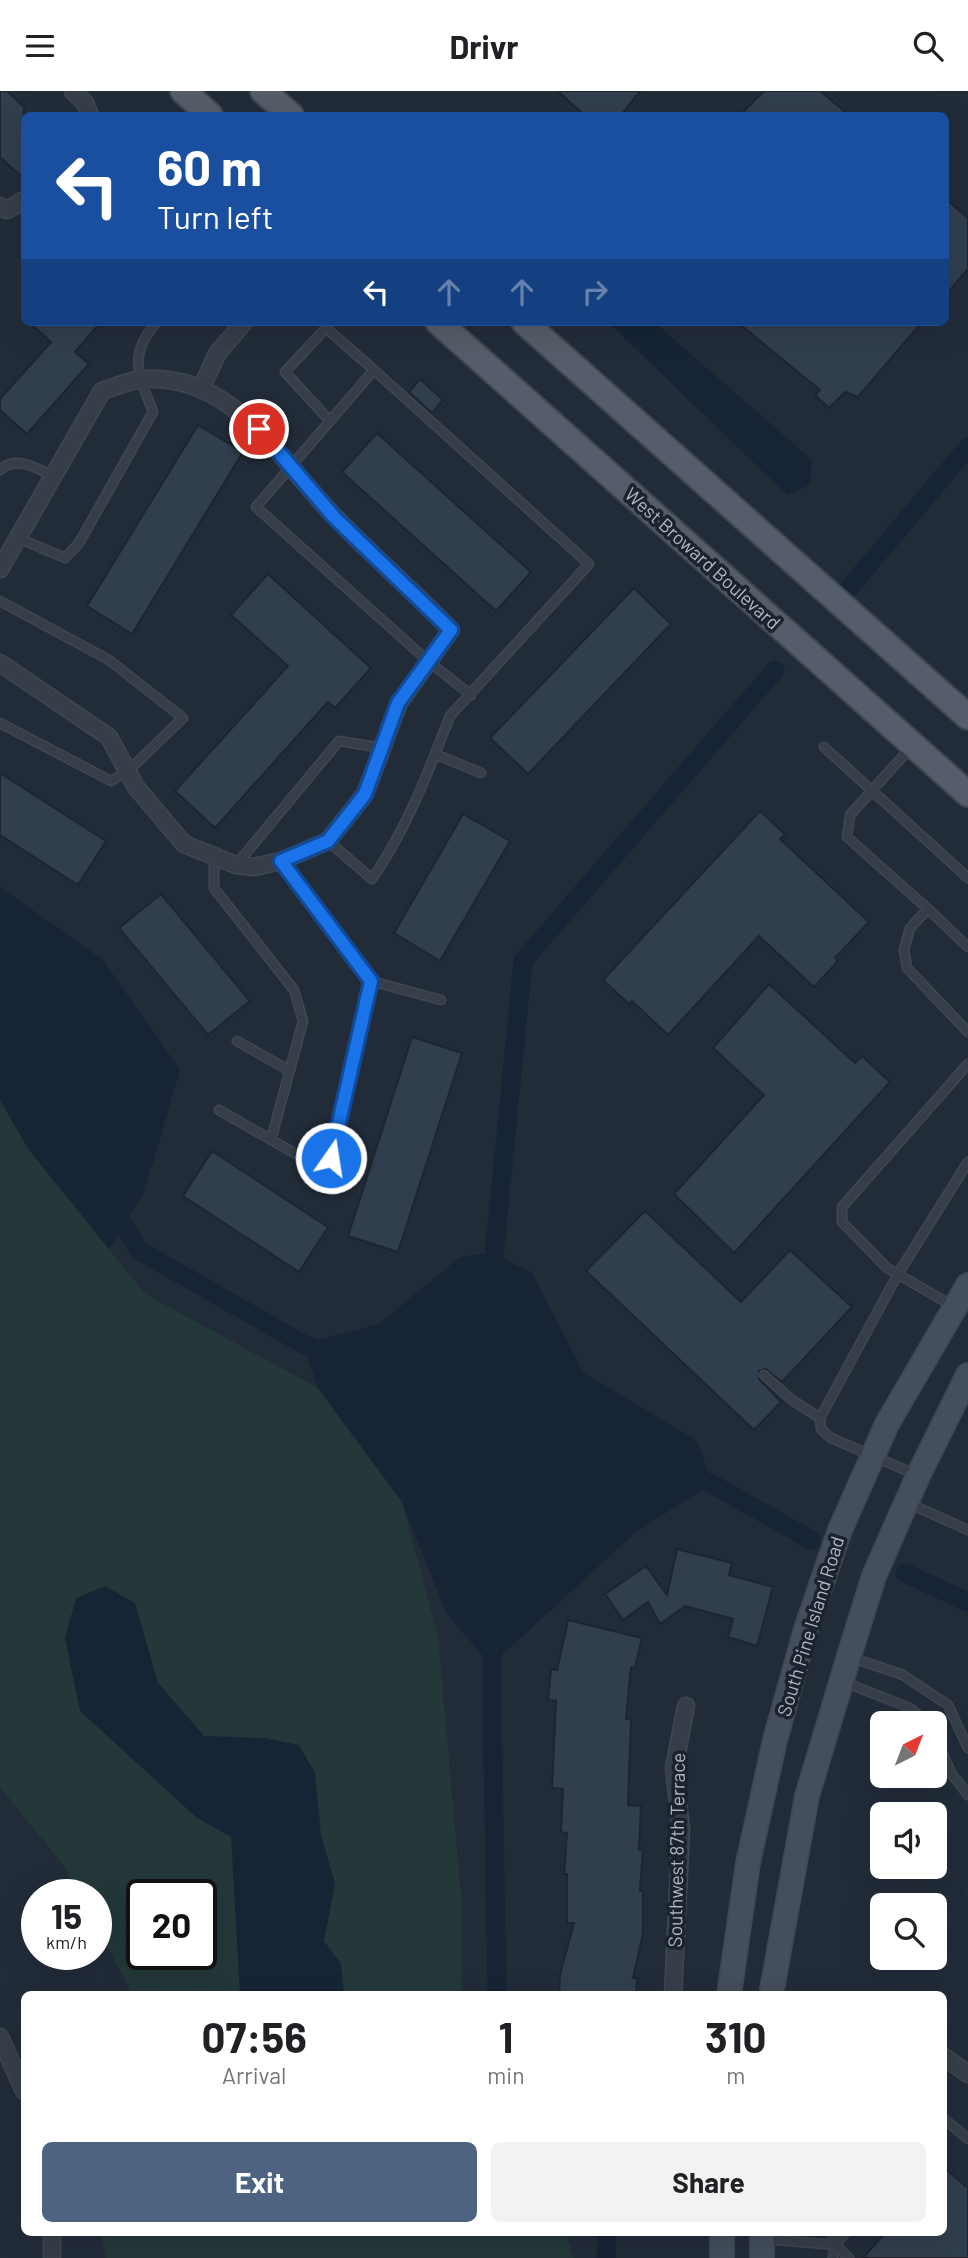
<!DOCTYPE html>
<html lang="en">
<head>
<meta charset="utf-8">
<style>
  :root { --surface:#fff; --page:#f2f2f2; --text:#202124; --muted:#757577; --accent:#4e6382 }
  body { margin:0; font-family:Barlow,sans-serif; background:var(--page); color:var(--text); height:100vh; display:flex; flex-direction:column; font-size:26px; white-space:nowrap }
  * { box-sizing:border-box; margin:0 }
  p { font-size:23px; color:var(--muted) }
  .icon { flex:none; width:38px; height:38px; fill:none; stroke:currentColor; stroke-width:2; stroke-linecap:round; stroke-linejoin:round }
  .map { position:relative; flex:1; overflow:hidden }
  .drawer { position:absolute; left:21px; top:1900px; width:926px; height:245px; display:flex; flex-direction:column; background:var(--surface); border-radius:10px; box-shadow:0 7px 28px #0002 }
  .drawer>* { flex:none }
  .banner { position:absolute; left:21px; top:21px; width:928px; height:214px; border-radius:10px; box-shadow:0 7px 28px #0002; background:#1a4fa0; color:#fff; overflow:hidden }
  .needle { width:46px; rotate:42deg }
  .buttons { position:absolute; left:870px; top:1620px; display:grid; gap:14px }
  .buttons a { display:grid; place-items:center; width:77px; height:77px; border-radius:10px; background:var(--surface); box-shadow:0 7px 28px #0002; font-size:35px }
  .speed { position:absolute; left:21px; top:1788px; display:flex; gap:14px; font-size:35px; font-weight:700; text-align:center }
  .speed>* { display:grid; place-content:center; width:91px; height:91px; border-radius:50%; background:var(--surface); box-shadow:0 7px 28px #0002; line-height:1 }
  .speed small { font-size:18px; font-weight:400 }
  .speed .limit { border:4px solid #111; border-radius:10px; background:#fff; color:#111 }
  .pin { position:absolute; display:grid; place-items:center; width:60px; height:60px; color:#fff; margin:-30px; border:4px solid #fff; border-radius:50%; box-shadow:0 2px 7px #0007 }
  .me { position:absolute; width:77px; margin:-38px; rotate:13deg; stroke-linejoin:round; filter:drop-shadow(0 0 5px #0008) }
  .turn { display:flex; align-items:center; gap:24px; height:147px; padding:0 21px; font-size:32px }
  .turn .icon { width:91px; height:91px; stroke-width:2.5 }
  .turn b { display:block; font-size:49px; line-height:60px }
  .lanes { display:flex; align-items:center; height:66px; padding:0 21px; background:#0003; justify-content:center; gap:35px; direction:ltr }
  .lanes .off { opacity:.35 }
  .eta { display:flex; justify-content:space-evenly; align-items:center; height:119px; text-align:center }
  .eta b { font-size:42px; font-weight:700; line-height:49px }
  .primary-button { display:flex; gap:14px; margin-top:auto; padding:14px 21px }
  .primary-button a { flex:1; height:80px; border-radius:10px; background:var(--accent); color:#fff; font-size:28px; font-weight:700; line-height:80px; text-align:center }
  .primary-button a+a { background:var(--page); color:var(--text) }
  header { display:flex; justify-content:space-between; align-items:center; height:91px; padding:0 21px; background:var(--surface); font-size:32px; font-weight:700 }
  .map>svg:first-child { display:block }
  .green { fill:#24383a; fill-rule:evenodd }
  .water { fill:#162436 }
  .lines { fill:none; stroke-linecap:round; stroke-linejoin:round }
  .canal { stroke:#162436; stroke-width:19 }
  .building { fill:#313e4d; stroke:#1d2530; stroke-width:2 }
  .service-casing { stroke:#3f4752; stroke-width:11 }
  .minor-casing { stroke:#3f4752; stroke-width:19 }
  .secondary-casing { stroke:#3f4752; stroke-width:26 }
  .primary-casing { stroke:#3f4752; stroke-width:28 }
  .service { stroke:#363e49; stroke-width:8 }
  .minor { stroke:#363e49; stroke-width:16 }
  .secondary { stroke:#444e5c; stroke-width:23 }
  .primary { stroke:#545d69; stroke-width:24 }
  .route-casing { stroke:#114b97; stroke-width:18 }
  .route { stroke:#1a73e8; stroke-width:12 }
  .labels { text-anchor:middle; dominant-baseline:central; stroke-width:7; stroke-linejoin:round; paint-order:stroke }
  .street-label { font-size:19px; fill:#b1b9c5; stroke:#1b232e }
</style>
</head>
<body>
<header><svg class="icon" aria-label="menu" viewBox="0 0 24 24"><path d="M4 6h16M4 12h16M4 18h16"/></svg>Drivr<svg class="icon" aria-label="search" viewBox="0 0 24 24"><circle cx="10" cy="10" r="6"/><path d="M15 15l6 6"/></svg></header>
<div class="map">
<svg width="968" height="2167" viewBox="0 0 968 2167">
  <rect width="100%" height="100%" fill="#222c39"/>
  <path class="green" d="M 0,1009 L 29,1059 L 145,1203 L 318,1297 L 402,1411 L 438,1546 L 461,1804 L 461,1904 L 127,1904 L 130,1898 L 96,1835 L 96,1804 L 79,1804 L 61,1771 L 0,1696 ZM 142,1804 L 201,1804 L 201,1864 L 142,1864 Z
    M 101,2142 L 566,2142 L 573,2167 L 106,2167 Z"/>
  <path class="water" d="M 608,231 L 654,231 L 812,369 L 810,394 L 787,404 Z
    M 0,796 L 103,869 L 180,979 L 144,1102 L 109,1158 L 29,1059 L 0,1009 Z
    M 492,1162 L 532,1182 L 583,1281 L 697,1350 L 712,1393 L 637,1440 L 491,1574 L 447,1523 L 402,1411 L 318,1297 L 303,1253 L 379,1233 L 460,1166 Z
    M 105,1495 L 135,1512 L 158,1592 L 204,1645 L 264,1647 L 299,1654 L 315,1682 L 321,1744 L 335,1792 L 324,1850 L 341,1873 L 344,1904 L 240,1904 L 231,1746 L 197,1727 L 80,1620 L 65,1547 L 76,1507 Z"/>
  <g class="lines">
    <path class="canal" d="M 850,496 L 968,356
      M 123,1134 L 140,1160 L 303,1253 L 327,1262
      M 492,1186 L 523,870 L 775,579
      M 687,1384 L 712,1393 L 811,1449
      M 905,1482 L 968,1511
      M 491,1548 L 497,1904
      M 606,2167 L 607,2142"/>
  </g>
  <path class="building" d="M 0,0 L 7,0 L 24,16 L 24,88 L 0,66 Z
    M 558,0 L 640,0 L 621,24 L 584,24 Z
    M 764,0 L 820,0 L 849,24 L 740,24 Z
    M 945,107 L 968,127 L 968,178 L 945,205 Z
    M 29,231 L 101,231 L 75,261 L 89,273 L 27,343 L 0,319 L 0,308 L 51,251 Z
    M 737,231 L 922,231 L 858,306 L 845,301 L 829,317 L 815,304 L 820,299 Z
    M 420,288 L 443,309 L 432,322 L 409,301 Z
    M 198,334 L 243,361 L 132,543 L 87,515 Z
    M 377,342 L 531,481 L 496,520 L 342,381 Z
    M 268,483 L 371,577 L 335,617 L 328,611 L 215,737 L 175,700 L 288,575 L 231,524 Z
    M 634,497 L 671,533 L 528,683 L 490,647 Z
    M 0,682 L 106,750 L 78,794 L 0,744 Z
    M 760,720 L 785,743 L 780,748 L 869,831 L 835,867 L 838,870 L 814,896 L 759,845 L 668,944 L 632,910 L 629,913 L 603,889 Z
    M 463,723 L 510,750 L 440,870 L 394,842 Z
    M 161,803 L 250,910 L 208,944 L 119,837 Z
    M 769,893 L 855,972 L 862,965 L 890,991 L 734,1162 L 674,1103 L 764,1004 L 713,957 Z
    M 412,946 L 462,962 L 398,1161 L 348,1145 Z
    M 212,1060 L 328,1136 L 299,1181 L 183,1105 Z
    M 645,1120 L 741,1211 L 790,1159 L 852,1216 L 782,1291 L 766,1278 L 759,1280 L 759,1288 L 781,1311 L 754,1339 L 586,1180 Z
    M 677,1458 L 732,1472 L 729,1484 L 773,1496 L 757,1555 L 728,1546 L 733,1528 L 685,1515 L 660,1533 L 648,1511 L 623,1529 L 605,1503 L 646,1475 L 667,1504 Z
    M 568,1529 L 642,1547 L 635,1577 L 631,1576 L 626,1628 L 631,1629 L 628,1714 L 641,1715 L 639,1759 L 643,1759 L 640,1800 L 643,1800 L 643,1842 L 633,1887 L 637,1887 L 636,1904 L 559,1904 L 560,1883 L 574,1832 L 567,1832 L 567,1783 L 564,1783 L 567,1742 L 561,1741 L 563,1698 L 552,1697 L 556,1610 L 548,1609 L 551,1578 L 557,1579 Z
    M 943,2076 L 968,2097 L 968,2167 L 863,2167 L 885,2142 L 943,2142 Z"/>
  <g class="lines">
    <defs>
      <path id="service" d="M 329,329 L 285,281 L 326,237 L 374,279
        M 0,379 C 17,364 36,377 53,385
        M 18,447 L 65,467 L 79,452 L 153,321 C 139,284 127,264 157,231
        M 0,510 L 109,569 L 183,627 L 128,680 L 111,690 L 0,632
        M 471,604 L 428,570 L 256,416 L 374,279 L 589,473 L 450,625 L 435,663 L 481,682
        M 912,655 L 850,724 L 847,746 L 928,818 L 910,837 L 904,859 L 907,877 L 968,941
        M 824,656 L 968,787
        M 328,750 L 372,788 C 399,749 418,707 435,663
        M 214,765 L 214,797 L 294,899 L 303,930 L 271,1049
        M 281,770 L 371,890 L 441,909
        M 236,774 L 339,650 L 382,657
        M 928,818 L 968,856
        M 237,950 L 290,980
        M 219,1019 L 324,1079 L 331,1067 L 371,890
        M 953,1215 L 887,1177 L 842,1131 L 842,1116 L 968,973
        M 764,1284 L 792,1309 L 820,1327
        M 917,1384 L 831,1347 L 821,1338 L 820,1327 L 898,1183 L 968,1071
        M 910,1413 L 968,1439
        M 850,1566 L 903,1584 L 948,1614 L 968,1657
        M 844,1591 L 910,1617 L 929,1633
        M 934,1642 L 951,1682 L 968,1704
        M 943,2027 L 968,2048
        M 832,2142 L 835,2154 L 849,2167
        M 765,2148 L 835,2154 L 845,2142
        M 833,2167 L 835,2154"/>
      <path id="minor" d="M 73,0 L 85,12 L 90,24
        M 0,115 L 7,119 L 24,109
        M 201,298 L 217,263 L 244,231
        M 0,478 L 102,300 C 115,296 130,289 143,288 C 234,282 280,370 335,426 C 373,465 413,500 451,539 L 399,612 L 365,703 L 328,750 L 281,770 L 254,776 L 236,774 L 184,753 L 136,696 L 109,646 L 0,572
        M 673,1904 L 681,1738 L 674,1677 L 686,1615
        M 0,1946 L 24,2000
        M 943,1965 L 968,1983
        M 52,2142 L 52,2167"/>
      <path id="secondary" d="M 729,1904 L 748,1772 L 775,1649 L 806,1538 L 840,1439 L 887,1333 L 968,1194
        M 771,1904 L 807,1705 L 849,1565 L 874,1485 L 918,1385 L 968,1284
        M 762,2142 L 762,2167
        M 722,2167 L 722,2142"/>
      <path id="primary" d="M 183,0 L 210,24
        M 263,0 L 291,24
        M 438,231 L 968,703
        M 524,231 L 968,626"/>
    </defs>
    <use href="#service" class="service-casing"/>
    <use href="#minor" class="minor-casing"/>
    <use href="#secondary" class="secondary-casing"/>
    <use href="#primary" class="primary-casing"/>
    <use href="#service" class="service"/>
    <use href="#minor" class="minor"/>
    <use href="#secondary" class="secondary"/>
    <use href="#primary" class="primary"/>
  </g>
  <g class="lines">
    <defs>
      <path id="route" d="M 259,338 L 334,426 L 451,539 L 398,612 L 365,703 L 328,750 L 281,770 L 371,890 L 331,1067"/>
    </defs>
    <use href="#route" class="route-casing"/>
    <use href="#route" class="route"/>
  </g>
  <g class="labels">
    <g class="street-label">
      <text transform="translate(703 467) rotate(42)">West Broward Boulevard</text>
      <text transform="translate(810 1535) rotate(-73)">South Pine Island Road</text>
      <text transform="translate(676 1759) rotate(-89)">Southwest 87th Terrace</text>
    </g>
  </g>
</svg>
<div class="buttons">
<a><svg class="needle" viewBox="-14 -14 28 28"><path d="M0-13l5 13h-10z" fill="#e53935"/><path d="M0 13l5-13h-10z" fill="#757577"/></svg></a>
<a><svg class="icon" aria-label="sound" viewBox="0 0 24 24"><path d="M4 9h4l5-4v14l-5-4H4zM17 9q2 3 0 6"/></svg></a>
<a><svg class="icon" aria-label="search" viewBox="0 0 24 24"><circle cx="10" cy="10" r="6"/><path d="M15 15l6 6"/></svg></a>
</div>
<div class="speed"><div>15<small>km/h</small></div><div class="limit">20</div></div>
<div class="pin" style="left:259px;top:338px;background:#d93025"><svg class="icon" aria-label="arrive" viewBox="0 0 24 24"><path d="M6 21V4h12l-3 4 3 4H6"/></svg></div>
<svg class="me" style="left:331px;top:1067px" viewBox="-20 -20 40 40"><circle r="17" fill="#1a73e8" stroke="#fff" stroke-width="3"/><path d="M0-11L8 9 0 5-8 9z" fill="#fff"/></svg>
<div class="banner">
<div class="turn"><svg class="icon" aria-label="left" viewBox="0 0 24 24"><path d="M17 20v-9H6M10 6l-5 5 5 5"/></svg><div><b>60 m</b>Turn left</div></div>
<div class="lanes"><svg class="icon" aria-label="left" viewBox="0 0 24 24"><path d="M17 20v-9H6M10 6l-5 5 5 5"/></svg><svg class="icon off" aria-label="ahead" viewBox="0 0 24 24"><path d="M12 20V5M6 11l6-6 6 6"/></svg><svg class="icon off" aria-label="ahead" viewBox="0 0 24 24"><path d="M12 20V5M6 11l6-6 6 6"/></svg><svg class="icon off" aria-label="right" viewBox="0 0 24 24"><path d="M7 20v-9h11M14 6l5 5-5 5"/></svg></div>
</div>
<section class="drawer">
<div class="eta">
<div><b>07:56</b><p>Arrival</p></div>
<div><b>1</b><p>min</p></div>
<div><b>310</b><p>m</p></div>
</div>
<div class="primary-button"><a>Exit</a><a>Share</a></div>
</section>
</div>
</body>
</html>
